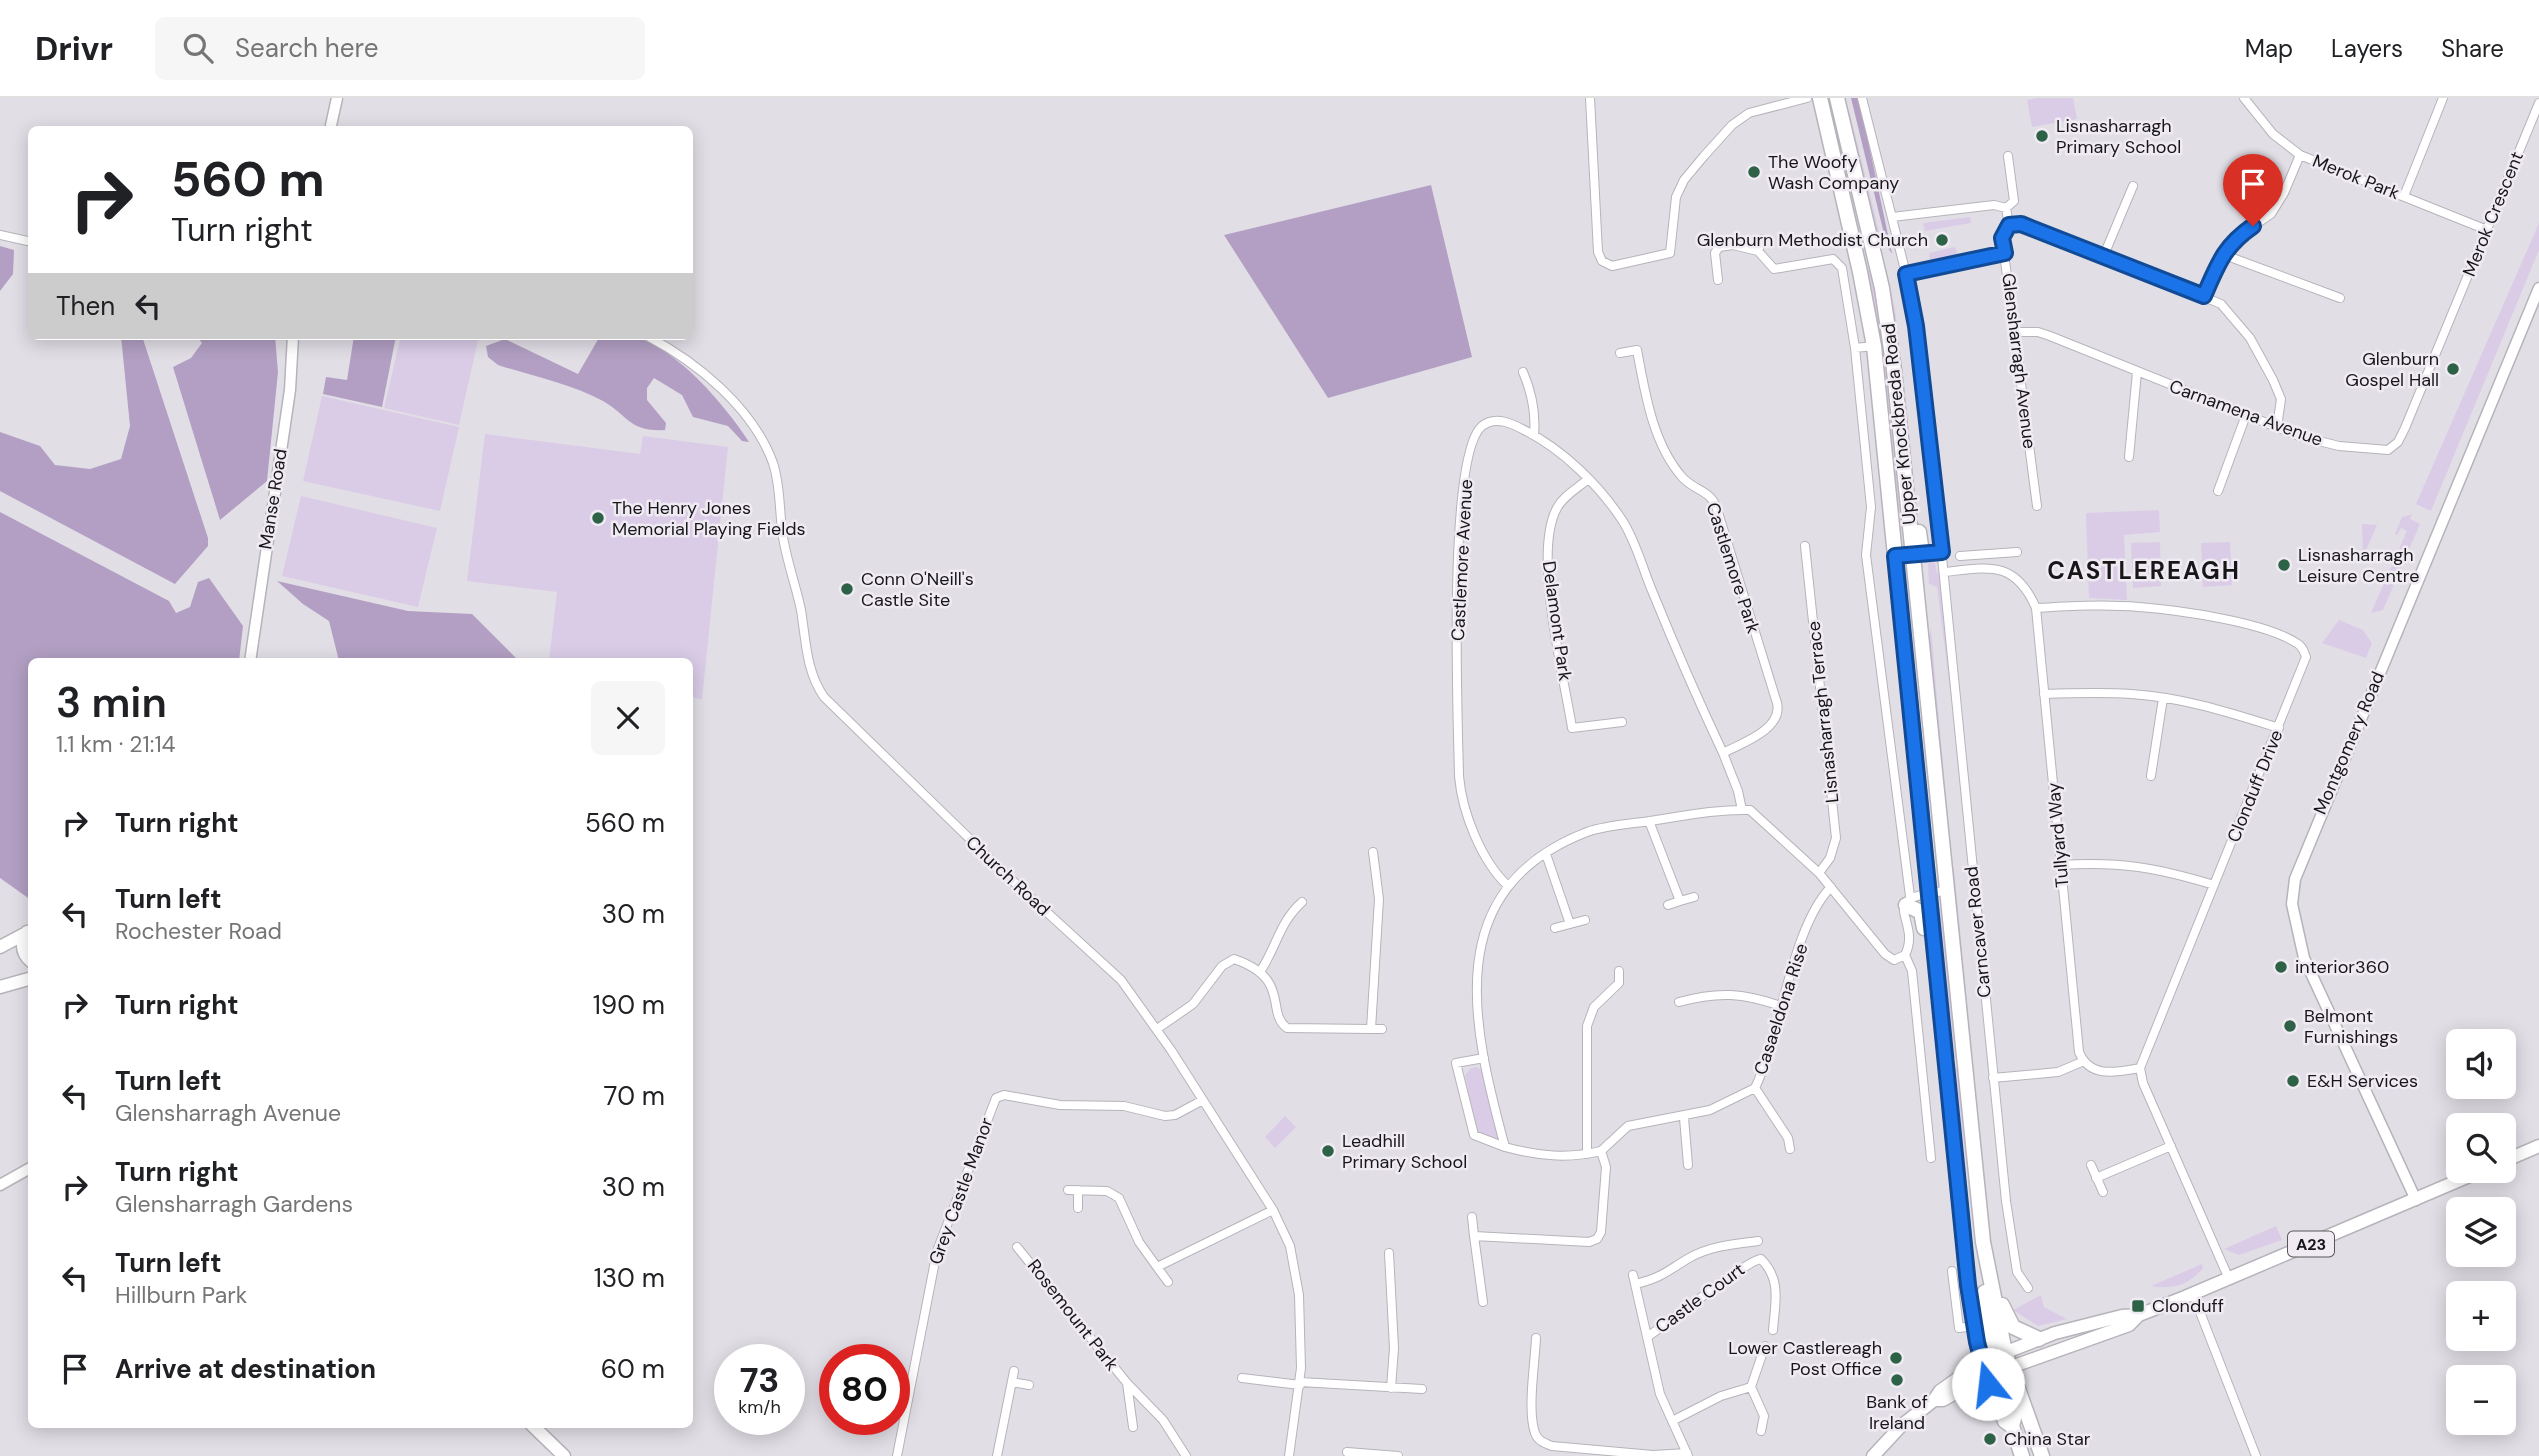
<!DOCTYPE html>
<html lang="en">
<head>
<meta charset="utf-8">
<style>
  :root { --surface:#fff; --page:#f6f6f6; --text:#202124; --muted:#757577; --line:#e0e0e0 }
  body { margin:0; font-family:"DM Sans",sans-serif; background:var(--page); color:var(--text); height:100vh; display:flex; flex-direction:column; font-size:26px; white-space:nowrap }
  * { box-sizing:border-box; margin:0 }
  p { font-size:23px; color:var(--muted) }
  .icon { flex:none; width:38px; height:38px; fill:none; stroke:currentColor; stroke-width:2; stroke-linecap:round; stroke-linejoin:round }
  .map { position:relative; flex:1; overflow:hidden }
  .drawer { position:absolute; left:28px; top:560px; width:665px; height:770px; display:flex; flex-direction:column; background:var(--surface); border-radius:10px; box-shadow:0 4px 18px #0003 }
  .drawer>* { flex:none }
  .banner { position:absolute; left:28px; top:28px; width:665px; height:214px; border-radius:10px; box-shadow:0 4px 18px #0003; background:#fff; color:var(--text); overflow:hidden }
  .controls { position:absolute; left:2446px; top:931px; display:grid; gap:14px }
  .controls a { display:grid; place-items:center; width:70px; height:70px; border-radius:10px; background:var(--surface); box-shadow:0 4px 18px #0003; font-size:35px }
  .speed { position:absolute; left:714px; top:1246px; display:flex; gap:14px; font-size:35px; font-weight:700; text-align:center }
  .speed>* { display:grid; place-content:center; width:91px; height:91px; border-radius:50%; background:var(--surface); box-shadow:0 4px 18px #0003; line-height:1 }
  .speed small { font-size:18px; font-weight:400 }
  .speed .limit { border:10px solid #d22; background:#fff; color:#111 }
  .pin { position:absolute; display:grid; place-items:center; width:60px; height:60px; color:#fff; margin:-72px -30px; border-radius:50% 50% 50% 0; rotate:-45deg; box-shadow:0 0 7px #0007 }
  .pin .icon { rotate:45deg }
  .me { position:absolute; width:77px; margin:-38px; rotate:344deg; stroke-linejoin:round; filter:drop-shadow(0 0 5px #0008) }
  .turn { display:flex; align-items:center; gap:24px; height:147px; padding:0 28px; font-size:32px }
  .turn .icon { width:91px; height:91px; stroke-width:2.5 }
  .turn b { display:block; font-size:49px; line-height:60px }
  .then { display:flex; align-items:center; height:66px; padding:0 28px; background:#0003; gap:14px; font-size:26px }
  .round { display:grid; place-items:center; flex:none; width:74px; height:74px; border-radius:10px; background:var(--page) }
  .head { display:flex; align-items:center; justify-content:space-between; height:119px; padding:0 28px }
  h1 { font-size:42px; font-weight:600; line-height:52px }
  ul { padding:0; list-style:none }
  li { display:flex; align-items:center; gap:21px; height:91px; padding:0 28px }
  li div { flex:1 }
  li b { display:block; font-size:26px }
  li em { font-style:normal }
  header { display:flex; align-items:center; gap:42px; box-sizing:border-box; height:98px; padding:0 35px; background:var(--surface); border-bottom:2px solid var(--line) }
  header strong { font-size:33px }
  nav { display:flex; gap:38px; margin-inline-start:auto; font-size:24px }
  .search { width:490px; height:63px; background:var(--page); display:flex; align-items:center; gap:18px; box-sizing:border-box; padding:0 24px; border-radius:10px; color:var(--muted); font-size:26px }
  .map>svg:first-child { display:block }
  .green { fill:#dacce7 }
  .forest { fill:#b29fc3 }
  .lines { fill:none; stroke-linecap:round; stroke-linejoin:round }
  .street-casing { stroke:#b7b3ba; stroke-width:10 }
  .secondary-casing { stroke:#b7b3ba; stroke-width:13 }
  .primary-casing { stroke:#b7b3ba; stroke-width:15 }
  .highway-casing { stroke:#b7b3ba; stroke-width:17 }
  .street { stroke:#fff; stroke-width:8 }
  .secondary { stroke:#fff; stroke-width:10 }
  .primary { stroke:#fff; stroke-width:12 }
  .highway { stroke:#fff; stroke-width:14 }
  .route-casing { stroke:#114b97; stroke-width:18 }
  .route { stroke:#1a73e8; stroke-width:12 }
  .poi-dot { fill:#2e6247; stroke:#f0ebf3; stroke-width:2.5 }
  .labels { text-anchor:middle; dominant-baseline:central; stroke-width:5; stroke-linejoin:round; paint-order:stroke }
  .shield { fill:#f0ebf3; stroke:#58565a; stroke-width:2 }
  .shield-label { font-size:16px; font-weight:bold; fill:#171619 }
  .poi-label { font-size:18px; fill:#171619; stroke:#f0ebf3; text-anchor:start }
  .street-label { font-size:18px; fill:#171619; stroke:#f0ebf3 }
  .district-label { font-size:24px; font-weight:bold; letter-spacing:2px; fill:#171619; stroke:#f0ebf3 }
</style>
</head>
<body>
<header>
<strong>Drivr</strong>
<div class="search"><svg class="icon" aria-label="search" viewBox="0 0 24 24"><circle cx="10" cy="10" r="6"/><path d="M15 15l6 6"/></svg>Search here</div>
<nav><a>Map</a><a>Layers</a><a>Share</a></nav>
</header>
<div class="map">
<svg width="2539" height="1358" viewBox="0 0 2539 1358">
  <rect width="100%" height="100%" fill="#e2dee6"/>
  <path class="green" d="M 2036,0 L 2073,0 L 2077,21 L 2032,29 L 2027,2 Z
    M 1849,12 L 1882,145 L 1880,146 L 1849,18 Z
    M 1970,119 L 1971,125 L 1925,133 L 1923,125 Z
    M 2539,125 L 2539,152 L 2431,413 L 2416,406 Z
    M 1880,149 L 1895,211 L 1908,319 L 1892,202 Z
    M 1955,149 L 1959,160 L 1930,167 L 1929,155 Z
    M 1871,168 L 1883,239 L 1902,437 L 1867,175 Z
    M 401,238 L 479,238 L 459,327 L 384,310 Z
    M 322,298 L 459,329 L 440,413 L 303,383 Z
    M 485,336 L 640,356 L 643,338 L 728,349 L 702,601 L 690,599 L 690,564 L 549,563 L 557,494 L 467,483 Z
    M 301,398 L 437,430 L 418,509 L 282,478 Z
    M 2159,412 L 2160,434 L 2124,437 L 2127,502 L 2089,500 L 2086,415 Z
    M 2412,416 L 2410,421 L 2420,426 L 2383,512 L 2371,515 L 2407,433 L 2401,430 L 2397,437 L 2395,436 L 2402,419 Z
    M 2362,426 L 2377,427 L 2363,459 Z
    M 2160,444 L 2161,488 L 2133,490 L 2131,445 Z
    M 2230,444 L 2232,487 L 2203,489 L 2201,445 Z
    M 1930,464 L 1935,465 L 1937,475 L 1940,476 L 1951,599 L 1937,489 L 1929,486 L 1928,466 Z
    M 2339,522 L 2363,532 L 2372,545 L 2366,560 L 2322,545 Z
    M 1931,530 L 1951,759 L 1929,540 Z
    M 1954,771 L 1967,903 L 1968,919 L 1951,772 Z
    M 1935,810 L 1941,810 L 1957,960 L 1951,960 Z
    M 1477,969 L 1483,973 L 1499,1038 L 1496,1043 L 1477,1034 L 1465,977 L 1471,970 Z
    M 1958,969 L 1973,1165 L 1984,1235 L 1977,1218 L 1951,970 Z
    M 1285,1018 L 1296,1029 L 1275,1050 L 1265,1039 Z
    M 2276,1128 L 2282,1142 L 2239,1157 L 2224,1151 Z
    M 2202,1166 L 2203,1170 C 2189,1187 2172,1192 2151,1188 Z
    M 2041,1197 L 2044,1209 L 2067,1221 L 2038,1228 L 2013,1212 Z"/>
  <path class="forest" d="M 1851,0 L 1859,0 L 1892,156 L 1887,148 Z
    M 1431,87 L 1472,259 L 1328,300 L 1224,137 Z
    M 0,148 L 14,152 L 13,176 L 0,193 Z
    M 121,238 L 142,238 L 208,440 L 208,448 L 175,486 L 0,393 L 0,334 L 40,348 L 55,367 L 90,371 L 121,361 L 130,328 Z
    M 196,238 L 275,238 L 278,274 L 267,383 L 220,422 L 173,269 L 191,260 L 202,245 Z
    M 354,238 L 396,238 L 382,309 L 323,296 L 326,279 L 347,282 Z
    M 600,238 C 610,238 623,236 633,238 C 678,251 725,307 749,344 L 742,343 L 728,328 L 693,319 L 682,297 L 654,280 L 647,290 L 647,302 L 666,325 L 665,332 C 629,334 629,318 603,303 C 571,286 532,278 498,267 L 488,259 L 486,248 L 505,241 L 578,276 Z
    M 0,414 L 169,503 L 176,515 L 190,509 L 198,484 L 209,480 L 243,528 L 239,563 L 32,564 L 31,802 L 0,780 Z
    M 277,483 L 408,513 L 472,516 L 519,563 L 339,563 L 329,523 L 303,506 Z"/>
  <g class="lines">
    <defs>
      <path id="street" d="M 1590,0 L 1598,154 L 1602,163 L 1612,168 L 1670,155 L 1676,99 L 1684,82 L 1704,58 L 1732,27 L 1749,15 L 1807,0
        M 1862,0 L 1906,176 L 1916,227 L 1940,439 L 2006,1103 L 2017,1174 L 2028,1190
        M 2244,0 L 2273,36 L 2300,57 L 2487,132
        M 2404,98 L 2443,0
        M 2006,110 L 2014,103 L 2008,58
        M 1892,119 L 1994,107 L 2006,110 L 2009,127 L 2002,140 L 2037,408
        M 2009,127 L 2021,126 L 2049,135 L 2221,206 L 2250,240 L 2273,282 L 2281,301 L 2277,329
        M 0,137 L 32,144
        M 1758,153 L 1762,141
        M 2222,156 L 2340,200
        M 2104,157 L 2133,88
        M 1906,176 L 2005,155
        M 1718,182 L 1715,155 L 1719,149 L 1733,147 L 1758,153 L 1774,171 L 1833,161 L 1842,170 L 1855,250 L 1874,248
        M 2204,198 L 2222,156 L 2236,140 L 2271,116 L 2284,95 L 2300,57
        M 2016,234 L 2038,234 L 2050,238 L 2299,338 L 2339,348 L 2388,352 L 2398,344 L 2405,330 L 2539,5
        M 647,238 C 697,264 753,310 773,365 C 781,389 779,415 783,439 C 787,464 796,488 801,512 C 806,543 806,573 824,599 L 1016,786 L 1121,882 L 1171,952 L 1273,1112 L 1290,1148 L 1299,1197 L 1301,1270 L 1289,1358
        M 1855,250 L 1871,409 L 1866,457 L 1910,798
        M 1620,255 L 1637,252 C 1645,295 1653,347 1683,380 C 1694,392 1709,392 1716,408 L 1777,605 C 1783,631 1742,645 1723,655
        M 1523,274 C 1532,295 1536,315 1534,337
        M 2129,359 L 2137,274
        M 1588,381 C 1578,390 1563,398 1557,410 C 1532,455 1564,578 1572,630 L 1622,624
        M 2218,393 L 2246,317
        M 1805,448 L 1836,740 L 1830,760 L 1819,775
        M 1895,458 L 1942,454
        M 1960,458 L 2017,454
        M 1944,474 C 1989,469 2015,462 2036,510 L 2079,954 C 2090,981 2117,974 2140,970
        M 2036,510 C 2070,508 2105,506 2139,509 C 2178,512 2266,524 2298,546 C 2303,549 2304,554 2306,559 L 2140,970 L 2143,985 L 2229,1181
        M 2044,596 C 2073,595 2102,594 2131,596 C 2182,599 2231,615 2279,630
        M 2151,678 L 2163,600
        M 1649,723 L 1680,803 L 1694,799
        M 1546,756 L 1570,826
        M 2061,767 C 2120,763 2158,770 2214,787
        M 1507,787 C 1481,762 1462,714 1459,678 C 1458,623 1447,357 1482,328 C 1496,317 1513,326 1526,333 C 1563,352 1599,387 1622,422 C 1636,443 1643,472 1653,495 C 1675,549 1698,602 1723,655 L 1738,693 L 1742,712
        M 1668,807 L 1680,803
        M 1555,830 L 1585,822
        M 1905,857 L 1912,873 L 1931,1060
        M 1905,857 C 1923,821 1871,800 1946,793
        M 1260,874 C 1277,848 1279,825 1302,804
        M 1679,904 C 1719,893 1743,895 1781,908
        M 1157,931 L 1193,906 L 1222,868 L 1234,861 C 1292,881 1265,914 1287,930 L 1371,931 L 1379,801 L 1373,754
        M 1371,931 L 1382,931
        M 1484,960 L 1456,965 L 1474,1037 L 1505,1049
        M 1993,980 L 2058,974 L 2084,963
        M 1755,990 L 1788,1040 L 1790,1051
        M 1684,1020 L 1688,1067
        M 1601,1053 C 1568,1061 1538,1058 1505,1049 C 1472,927 1439,791 1587,734 C 1607,727 1629,726 1650,723 C 1683,718 1717,711 1750,712 L 1819,775 L 1885,856 L 1894,862 L 1905,857
        M 1601,1053 L 1628,1028 L 1710,1012 L 1755,990 C 1781,936 1791,830 1831,789
        M 1587,1056 L 1587,928 L 1594,909 L 1619,885 L 1619,873
        M 2091,1067 L 2103,1094
        M 2096,1080 L 2171,1048
        M 1068,1092 L 1107,1093 L 1119,1100 L 1139,1144 L 1157,1169 L 1273,1112
        M 1078,1110 L 1078,1092
        M 1472,1119 L 1474,1138
        M 1017,1149 L 1127,1285 L 1163,1322 L 1186,1358
        M 1389,1155 L 1394,1250 L 1391,1290
        M 1157,1169 L 1168,1184
        M 1952,1173 L 1959,1230 L 1974,1228
        M 1633,1177 L 1660,1296 L 1688,1358
        M 1636,1186 C 1663,1179 1667,1173 1689,1160 C 1710,1148 1735,1146 1758,1143
        M 2193,1196 L 2256,1358
        M 1483,1204 L 1474,1138 L 1589,1144 L 1597,1141 L 1601,1134 L 1606,1069 L 1601,1053
        M 1647,1239 C 1667,1226 1747,1162 1761,1161 C 1782,1182 1775,1205 1773,1232
        M 1536,1240 C 1535,1265 1527,1312 1535,1335 C 1538,1343 1544,1345 1552,1348 L 1653,1357 L 1687,1355
        M 1242,1280 L 1300,1287
        M 1012,1284 L 1029,1287
        M 1300,1284 L 1422,1291
        M 1127,1285 L 1133,1329
        M 1751,1289 L 1764,1318 L 1761,1333
        M 1674,1322 L 1721,1298 L 1751,1289 L 1765,1248
        M 1347,1354 L 1398,1358
        M 897,1358 L 937,1153 L 996,1000 L 1004,997 L 1060,1007 L 1124,1008 L 1165,1018 L 1175,1017 L 1203,1002
        M 997,1358 L 1014,1273"/>
      <path id="secondary" d="M 330,32 L 337,0
        M 250,564 L 290,292 L 293,238
        M 0,1087 L 32,1069
        M 2416,1102 L 2304,860 L 2292,806 L 2295,781 L 2539,190"/>
      <path id="primary" d="M 27,834 C 21,845 21,855 32,864
        M 0,849 L 32,832
        M 0,889 L 32,880
        M 2504,1063 L 2539,1048
        M 1934,1302 L 1943,1302 L 1986,1278 L 2129,1227 L 2139,1217
        M 531,1326 L 564,1358
        M 1873,1358 L 1901,1328 L 1934,1302 L 1940,1293 L 1981,1264 L 2055,1235 L 2122,1218 L 2139,1217 L 2185,1199 L 2481,1073"/>
      <path id="highway" d="M 1820,0 L 1860,174 L 1874,248 L 1968,1187 L 1981,1264 L 2005,1323 L 2012,1328 L 2022,1358
        M 1837,0 L 1882,190 L 1894,272 L 1983,1144 L 2005,1254 L 2042,1358
        M 1919,434 L 1921,448 L 1926,456
        M 1906,807 L 1921,814 L 1924,830
        M 1985,1194 L 1992,1275
        M 2002,1207 L 2013,1229 L 2039,1241
        M 2003,1258 L 2002,1287 L 2014,1320 L 2012,1328
        M 1960,1292 L 1978,1297 L 1999,1311"/>
    </defs>
    <use href="#street" class="street-casing"/>
    <use href="#secondary" class="secondary-casing"/>
    <use href="#primary" class="primary-casing"/>
    <use href="#highway" class="highway-casing"/>
    <use href="#street" class="street"/>
    <use href="#secondary" class="secondary"/>
    <use href="#primary" class="primary"/>
    <use href="#highway" class="highway"/>
  </g>
  <g class="lines">
    <defs>
      <path id="route" d="M 1988,1286 L 1977,1244 L 1968,1187 L 1895,458 L 1942,454 L 1916,228 L 1906,176 L 2005,155 L 2002,140 L 2009,127 L 2021,126 L 2204,198 C 2218,166 2224,148 2253,128"/>
    </defs>
    <use href="#route" class="route-casing"/>
    <use href="#route" class="route"/>
  </g>
  <g class="poi-dot">
    <circle cx="2042" cy="38" r="7"/>
    <circle cx="1754" cy="74" r="7"/>
    <circle cx="1942" cy="142" r="7"/>
    <circle cx="2453" cy="271" r="7"/>
    <circle cx="598" cy="420" r="7"/>
    <circle cx="2284" cy="467" r="7"/>
    <circle cx="847" cy="491" r="7"/>
    <circle cx="2281" cy="869" r="7"/>
    <circle cx="2290" cy="928" r="7"/>
    <circle cx="2293" cy="983" r="7"/>
    <circle cx="1328" cy="1053" r="7"/>
    <rect x="2131" y="1201" width="14" height="14" rx="3.5"/>
    <circle cx="1896" cy="1260" r="7"/>
    <circle cx="1897" cy="1282" r="7"/>
    <circle cx="1990" cy="1341" r="7"/>
  </g>
  <g class="labels">
    <rect class="shield" x="2288" y="1133.5" width="46" height="25" rx="5"/>
    <g class="shield-label">
      <text x="2311" y="1146">A23</text>
    </g>
    <g class="poi-label">
      <text x="2056" y="28">Lisnasharragh<tspan x="2056" dy="21">Primary School</tspan></text>
      <text x="1768" y="64">The Woofy<tspan x="1768" dy="21">Wash Company</tspan></text>
      <text x="1928" y="142" text-anchor="end">Glenburn Methodist Church</text>
      <text x="2439" y="261" text-anchor="end">Glenburn<tspan x="2439" dy="21">Gospel Hall</tspan></text>
      <text x="612" y="410">The Henry Jones<tspan x="612" dy="21">Memorial Playing Fields</tspan></text>
      <text x="2298" y="457">Lisnasharragh<tspan x="2298" dy="21">Leisure Centre</tspan></text>
      <text x="861" y="481">Conn O'Neill's<tspan x="861" dy="21">Castle Site</tspan></text>
      <text x="2295" y="869">interior360</text>
      <text x="2304" y="918">Belmont<tspan x="2304" dy="21">Furnishings</tspan></text>
      <text x="2307" y="983">E&amp;H Services</text>
      <text x="1342" y="1043">Leadhill<tspan x="1342" dy="21">Primary School</tspan></text>
      <text x="2152" y="1208">Clonduff</text>
      <text x="1882" y="1250" text-anchor="end">Lower Castlereagh<tspan x="1882" dy="21">Post Office</tspan></text>
      <text x="1897" y="1304" text-anchor="middle">Bank of<tspan x="1897" dy="21">Ireland</tspan></text>
      <text x="2004" y="1341">China Star</text>
    </g>
    <g class="street-label">
      <text transform="translate(2356 79) rotate(22)">Merok Park</text>
      <text transform="translate(2493 116) rotate(-68)">Merok Crescent</text>
      <text transform="translate(2019 263) rotate(83)">Glensharragh Avenue</text>
      <text transform="translate(2246 315) rotate(20)">Carnamena Avenue</text>
      <text transform="translate(1899 326) rotate(-96)">Upper Knockbreda Road</text>
      <text transform="translate(273 401) rotate(-81)">Manse Road</text>
      <text transform="translate(1462 462) rotate(-87)">Castlemore Avenue</text>
      <text transform="translate(1733 470) rotate(72)">Castlemore Park</text>
      <text transform="translate(1557 523) rotate(82)">Delamont Park</text>
      <text transform="translate(1823 614) rotate(-96)">Lisnasharragh Terrace</text>
      <text transform="translate(2349 645) rotate(-67)">Montgomery Road</text>
      <text transform="translate(2255 688) rotate(-68)">Clonduff Drive</text>
      <text transform="translate(2058 737) rotate(-95)">Tullyard Way</text>
      <text transform="translate(1008 778) rotate(43)">Church Road</text>
      <text transform="translate(1978 834) rotate(-96)">Carncaver Road</text>
      <text transform="translate(1781 911) rotate(-72)">Casaeldona Rise</text>
      <text transform="translate(961 1093) rotate(-70)">Grey Castle Manor</text>
      <text transform="translate(1700 1200) rotate(-36)">Castle Court</text>
      <text transform="translate(1073 1217) rotate(52)">Rosemount Park</text>
    </g>
    <g class="district-label">
      <text x="2144" y="472">CASTLEREAGH</text>
    </g>
  </g>
</svg>
<div class="controls">
<a><svg class="icon" aria-label="sound" viewBox="0 0 24 24"><path d="M4 9h4l5-4v14l-5-4H4zM17 9q2 3 0 6"/></svg></a>
<a><svg class="icon" aria-label="search" viewBox="0 0 24 24"><circle cx="10" cy="10" r="6"/><path d="M15 15l6 6"/></svg></a>
<a><svg class="icon" aria-label="layers" viewBox="0 0 24 24"><path d="M12 4l9 5-9 5-9-5zM3 14l9 5 9-5"/></svg></a>
<a>+</a>
<a>−</a>
</div>
<div class="speed"><div>73<small>km/h</small></div><div class="limit">80</div></div>
<div class="pin" style="left:2253px;top:128px;background:#d93025"><svg class="icon" aria-label="arrive" viewBox="0 0 24 24"><path d="M6 21V4h12l-3 4 3 4H6"/></svg></div>
<svg class="me" style="left:1988px;top:1286px" viewBox="-20 -20 40 40"><circle r="19" fill="#fff"/><path d="M0-13L10 11 0 6-10 11z" fill="#1a73e8"/></svg>
<div class="banner">
<div class="turn"><svg class="icon" aria-label="right" viewBox="0 0 24 24"><path d="M7 20v-9h11M14 6l5 5-5 5"/></svg><div><b>560 m</b>Turn right</div></div>
<div class="then">Then<svg class="icon" aria-label="left" viewBox="0 0 24 24"><path d="M17 20v-9H6M10 6l-5 5 5 5"/></svg></div>
</div>
<section class="drawer">
<div class="head"><div><h1>3 min</h1><p>1.1 km · 21:14</p></div><a class="round"><svg class="icon" aria-label="close" viewBox="0 0 24 24"><path d="M6 6l12 12M18 6L6 18"/></svg></a></div>
<ul>
<li><svg class="icon" aria-label="right" viewBox="0 0 24 24"><path d="M7 20v-9h11M14 6l5 5-5 5"/></svg><div><b>Turn right</b></div><em>560 m</em></li>
<li><svg class="icon" aria-label="left" viewBox="0 0 24 24"><path d="M17 20v-9H6M10 6l-5 5 5 5"/></svg><div><b>Turn left</b><p>Rochester Road</p></div><em>30 m</em></li>
<li><svg class="icon" aria-label="right" viewBox="0 0 24 24"><path d="M7 20v-9h11M14 6l5 5-5 5"/></svg><div><b>Turn right</b></div><em>190 m</em></li>
<li><svg class="icon" aria-label="left" viewBox="0 0 24 24"><path d="M17 20v-9H6M10 6l-5 5 5 5"/></svg><div><b>Turn left</b><p>Glensharragh Avenue</p></div><em>70 m</em></li>
<li><svg class="icon" aria-label="right" viewBox="0 0 24 24"><path d="M7 20v-9h11M14 6l5 5-5 5"/></svg><div><b>Turn right</b><p>Glensharragh Gardens</p></div><em>30 m</em></li>
<li><svg class="icon" aria-label="left" viewBox="0 0 24 24"><path d="M17 20v-9H6M10 6l-5 5 5 5"/></svg><div><b>Turn left</b><p>Hillburn Park</p></div><em>130 m</em></li>
<li><svg class="icon" aria-label="arrive" viewBox="0 0 24 24"><path d="M6 21V4h12l-3 4 3 4H6"/></svg><div><b>Arrive at destination</b></div><em>60 m</em></li>
</ul>
</section>
</div>
</body>
</html>
